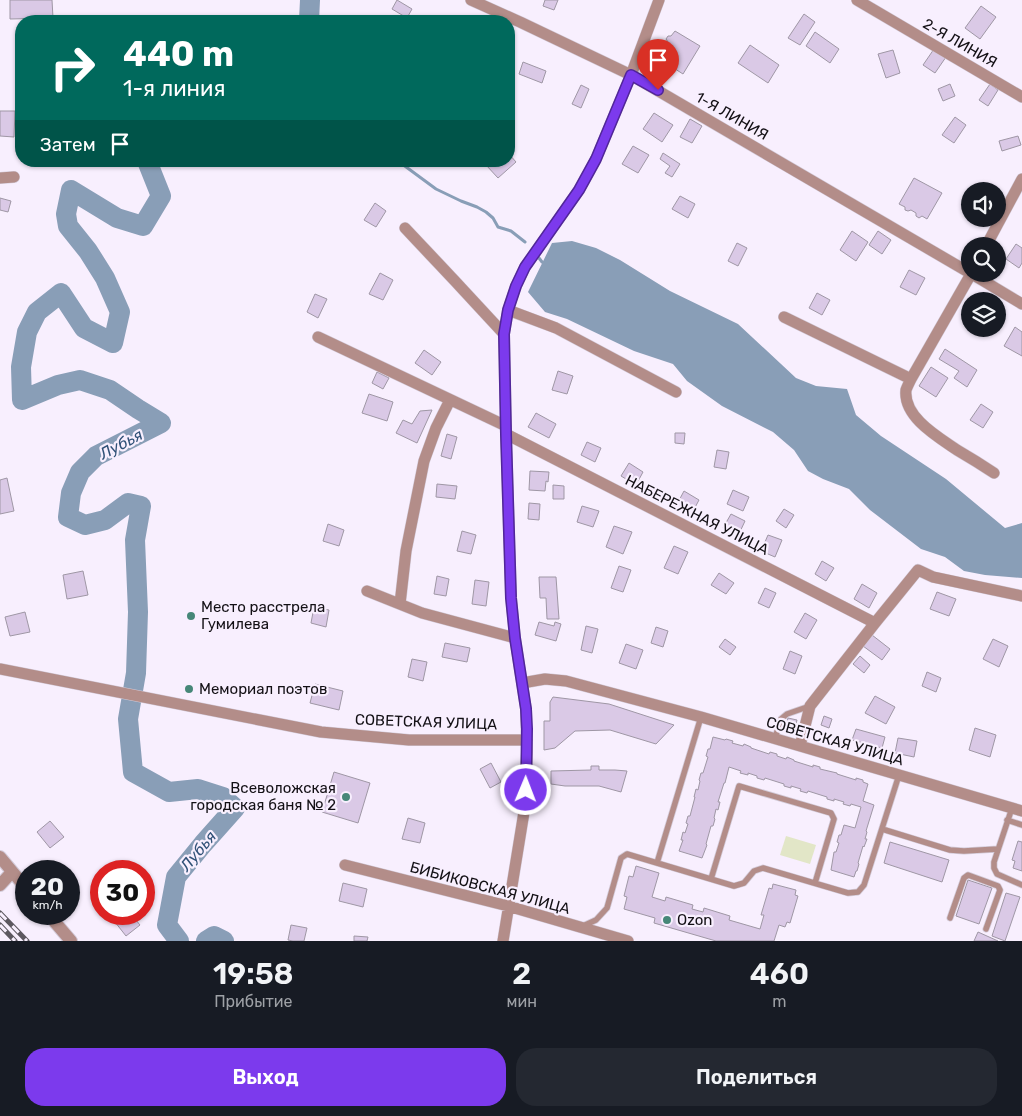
<!DOCTYPE html>
<html lang="ru">
<head>
<meta charset="utf-8">
<style>
  :root { --surface:#171b24; --page:#242831; --text:#f1f3f6; --muted:#9ea1a6; --accent:#7c3aed }
  body { margin:0; font-family:Rubik,sans-serif; background:var(--page); color:var(--text); height:100vh; display:flex; flex-direction:column; font-size:19px; white-space:nowrap }
  * { box-sizing:border-box; margin:0 }
  p { font-size:16px; color:var(--muted) }
  .icon { flex:none; width:28px; height:28px; fill:none; stroke:currentColor; stroke-width:2; stroke-linecap:round; stroke-linejoin:round }
  .map { position:relative; height:941px; overflow:hidden }
  .details { display:flex; flex-direction:column; background:var(--surface); flex:1 }
  .details>* { flex:none }
  .hud { position:absolute; left:15px; top:15px; width:500px; height:152px; border-radius:20px; box-shadow:0 1px 4px #0004; background:#00695c; color:#fff; overflow:hidden }
  .tools { position:absolute; left:961px; top:182px; display:grid; gap:10px }
  .tools a { display:grid; place-items:center; width:45px; height:45px; border-radius:50%; background:var(--surface); box-shadow:0 1px 4px #0004; font-size:25px }
  .speed { position:absolute; left:15px; top:860px; display:flex; gap:10px; font-size:25px; font-weight:700; text-align:center }
  .speed>* { display:grid; place-content:center; width:65px; height:65px; border-radius:50%; background:var(--surface); box-shadow:0 1px 4px #0004; line-height:1 }
  .speed small { font-size:12px; font-weight:400 }
  .speed .limit { border:8px solid #d22; background:#fff; color:#111 }
  .pin { position:absolute; display:grid; place-items:center; width:42px; height:42px; color:#fff; margin:-51px -21px; border-radius:50% 50% 50% 0; rotate:-45deg; box-shadow:0 0 5px #0007 }
  .pin .icon { rotate:45deg }
  .me { position:absolute; width:55px; margin:-28px; rotate:1deg; stroke-linejoin:round; filter:drop-shadow(0 0 4px #0008) }
  .turn { display:flex; align-items:center; gap:18px; height:105px; padding:0 25px; font-size:22px }
  .turn .icon { width:65px; height:65px; stroke-width:2.5 }
  .turn b { display:block; font-size:35px; line-height:42px }
  .then { display:flex; align-items:center; height:48px; padding:0 25px; background:#0003; gap:10px; font-size:19px }
  .eta { display:flex; justify-content:space-evenly; align-items:center; height:85px; text-align:center }
  .eta b { font-size:30px; font-weight:600; line-height:35px }
  .action { display:flex; gap:10px; margin-top:auto; padding:10px 25px }
  .action a { flex:1; height:58px; border-radius:20px; background:var(--accent); color:#fff; font-size:20px; font-weight:600; line-height:58px; text-align:center }
  .action a+a { background:var(--page); color:var(--text) }
  .map>svg:first-child { display:block }
  .green { fill:#e2e6c7 }
  .water { fill:#899eb7 }
  .lines { fill:none; stroke-linecap:round; stroke-linejoin:round }
  .stream { stroke:#899eb7; stroke-width:3 }
  .river { stroke:#899eb7; stroke-width:20 }
  .building { fill:#dac9e6; stroke:#9f97a5 }
  .service-casing { stroke:#d3cbd9; stroke-width:7 }
  .minor-casing { stroke:#d3cbd9; stroke-width:12 }
  .tertiary-casing { stroke:#d3cbd9; stroke-width:14 }
  .service { stroke:#b38d89; stroke-width:5.5 }
  .minor { stroke:#b38d89; stroke-width:11 }
  .tertiary { stroke:#b38d89; stroke-width:12 }
  .rail-casing { stroke:#5d5860; stroke-width:5 }
  .rail { stroke:#f8effe; stroke-width:3; stroke-dasharray:9; stroke-linecap:butt }
  .route-casing { stroke:#51269a; stroke-width:12 }
  .route { stroke:#7c3aed; stroke-width:9 }
  .poi-dot { fill:#468778; stroke:#f8effe; stroke-width:2 }
  .labels { text-anchor:middle; dominant-baseline:central; stroke-width:4.5; stroke-linejoin:round; paint-order:stroke }
  .street-label { font-size:15px; fill:#131015; stroke:#f8effe }
  .poi-label { font-size:15px; fill:#131015; stroke:#f8effe; text-anchor:start }
  .water-label { font-size:16px; font-style:italic; fill:#305177; stroke:#f8effe }
</style>
</head>
<body>
<div class="map">
<svg width="1022" height="941" viewBox="0 0 1022 941">
  <rect width="100%" height="100%" fill="#f8effe"/>
  <path class="green" d="M 786,836 L 816,845 L 810,864 L 780,855 Z"/>
  <path class="water" d="M 572,241 L 596,248 L 620,260 L 670,291 L 738,324 L 796,378 L 816,386 L 847,389 L 856,415 L 881,436 L 946,479 L 1005,528 L 1022,523 L 1022,578 L 985,575 L 964,571 L 945,557 L 921,549 L 870,510 L 849,489 L 823,479 L 808,471 L 794,450 L 773,432 L 722,406 L 687,381 L 673,364 L 634,351 L 567,319 L 545,312 L 528,292 L 552,243 Z"/>
  <g class="lines">
    <path class="stream" d="M 398,161 L 436,189 L 461,201 L 477,207 L 486,212 L 493,218 L 498,227 L 511,231 L 525,242
      M 539,258 L 542,262"/>
    <path class="river" d="M 309,21 L 310,0
      M 147,161 L 161,196 L 143,226 L 117,218 L 71,190 L 66,214 L 68,226 L 88,251 L 105,278 L 120,312 L 113,343 L 84,328 L 61,293 L 37,312 L 27,332 L 21,367 L 22,400 L 58,385 L 80,380 L 110,390 L 138,409 L 161,423 L 96,456 L 80,472 L 71,493 L 68,517 L 85,525 L 105,520 L 128,503 L 141,506 L 135,540 L 138,612 L 136,673 L 128,719 L 133,772 L 169,792 L 198,789 L 223,797 L 235,808 L 203,844 L 176,877 L 167,925 L 179,941
      M 206,941 L 214,936 L 224,941"/>
  </g>
  <path class="building" d="M 10,0 L 52,0 L 53,18 L 10,19 Z
    M 397,0 L 412,9 L 407,18 L 392,9 Z
    M 545,0 L 558,0 L 554,10 L 543,6 Z
    M 981,6 L 996,17 L 980,39 L 965,28 Z
    M 804,14 L 815,22 L 800,45 L 788,38 Z
    M 675,31 L 700,46 L 683,74 L 658,58 L 661,53 L 660,50 L 662,47 L 664,47 L 668,42 L 666,39 L 668,36 L 671,36 Z
    M 815,32 L 839,49 L 830,63 L 806,46 Z
    M 750,45 L 779,65 L 768,83 L 738,63 Z
    M 934,49 L 946,57 L 935,73 L 923,65 Z
    M 893,50 L 900,73 L 886,78 L 878,54 Z
    M 523,62 L 546,71 L 542,83 L 519,74 Z
    M 950,84 L 955,96 L 943,101 L 938,89 Z
    M 990,84 L 998,90 L 988,106 L 979,100 Z
    M 581,85 L 589,89 L 581,108 L 572,104 Z
    M 0,111 L 15,111 L 14,137 L 0,136 Z
    M 654,113 L 673,125 L 662,142 L 643,129 Z
    M 955,117 L 966,125 L 954,143 L 942,135 Z
    M 690,119 L 702,126 L 692,143 L 680,137 Z
    M 1018,136 L 1021,145 L 1002,151 L 999,141 Z
    M 633,146 L 649,155 L 638,173 L 622,164 Z
    M 663,153 L 680,164 L 672,177 L 665,173 L 670,166 L 660,159 Z
    M 509,154 L 516,162 L 498,178 L 486,165 L 490,161 L 509,161 Z
    M 914,178 L 942,193 L 927,219 L 922,216 L 919,218 L 916,216 L 916,213 L 911,210 L 908,211 L 905,210 L 905,207 L 899,204 Z
    M 680,196 L 695,204 L 688,218 L 672,209 Z
    M 0,198 L 11,201 L 8,212 L 0,210 Z
    M 375,203 L 386,211 L 376,227 L 364,220 Z
    M 852,231 L 868,242 L 856,261 L 840,250 Z
    M 878,231 L 891,240 L 882,254 L 869,245 Z
    M 737,243 L 747,248 L 738,266 L 728,261 Z
    M 1016,244 L 1022,248 L 1022,263 L 1019,268 L 1006,259 Z
    M 909,270 L 925,278 L 916,295 L 900,287 Z
    M 380,273 L 393,280 L 383,300 L 369,294 Z
    M 817,293 L 830,300 L 822,315 L 809,308 Z
    M 315,294 L 327,299 L 318,318 L 307,312 Z
    M 970,314 L 970,329 L 981,329 L 977,334 L 963,324 Z
    M 1015,327 L 1022,332 L 1022,356 L 1004,346 Z
    M 945,349 L 977,370 L 967,387 L 954,378 L 959,371 L 939,359 Z
    M 424,350 L 441,362 L 432,375 L 415,363 Z
    M 931,367 L 948,378 L 936,397 L 919,386 Z
    M 558,371 L 573,376 L 567,394 L 552,390 Z
    M 377,372 L 389,378 L 383,389 L 372,383 Z
    M 369,394 L 393,402 L 387,421 L 362,413 Z
    M 981,404 L 993,412 L 983,428 L 970,420 Z
    M 432,410 L 417,443 L 396,433 L 403,420 L 412,424 L 420,411 Z
    M 536,413 L 556,424 L 549,438 L 528,427 Z
    M 675,433 L 685,433 L 684,444 L 675,443 Z
    M 447,434 L 457,437 L 451,459 L 441,456 Z
    M 587,442 L 601,448 L 595,462 L 581,455 Z
    M 717,450 L 729,452 L 726,469 L 714,467 Z
    M 629,463 L 643,472 L 636,485 L 621,476 Z
    M 530,471 L 549,472 L 548,482 L 546,481 L 545,491 L 529,490 Z
    M 7,478 L 14,511 L 0,514 L 0,480 Z
    M 437,484 L 457,486 L 455,499 L 436,497 Z
    M 553,485 L 564,486 L 564,499 L 553,499 Z
    M 733,490 L 749,497 L 743,511 L 727,504 Z
    M 684,491 L 699,500 L 691,515 L 676,506 Z
    M 529,503 L 540,504 L 539,520 L 528,519 Z
    M 582,506 L 599,511 L 593,527 L 577,522 Z
    M 784,509 L 794,515 L 786,528 L 776,521 Z
    M 731,514 L 745,521 L 738,536 L 723,528 Z
    M 328,524 L 344,530 L 339,546 L 323,541 Z
    M 614,526 L 632,532 L 623,554 L 606,547 Z
    M 462,531 L 476,535 L 471,554 L 457,551 Z
    M 768,535 L 782,540 L 775,557 L 761,551 Z
    M 674,546 L 688,552 L 678,574 L 664,568 Z
    M 822,561 L 834,568 L 826,581 L 815,574 Z
    M 619,566 L 631,570 L 623,592 L 611,588 Z
    M 83,571 L 88,595 L 67,599 L 63,575 Z
    M 719,573 L 734,583 L 726,594 L 711,585 Z
    M 437,576 L 449,579 L 446,596 L 434,594 Z
    M 539,577 L 556,577 L 559,619 L 547,619 L 546,598 L 540,598 Z
    M 475,580 L 489,582 L 486,606 L 472,604 Z
    M 862,584 L 877,593 L 869,608 L 854,599 Z
    M 765,588 L 776,593 L 769,608 L 758,603 Z
    M 937,592 L 956,599 L 949,616 L 930,609 Z
    M 314,607 L 329,610 L 326,627 L 311,623 Z
    M 25,612 L 30,632 L 10,636 L 5,617 Z
    M 805,613 L 817,620 L 806,639 L 794,632 Z
    M 539,622 L 554,626 L 555,622 L 561,624 L 556,641 L 535,635 Z
    M 586,626 L 598,629 L 592,653 L 581,650 Z
    M 656,627 L 668,631 L 663,647 L 651,643 Z
    M 872,635 L 890,649 L 882,660 L 863,646 Z
    M 725,639 L 736,647 L 730,655 L 719,647 Z
    M 993,639 L 1008,646 L 999,667 L 983,659 Z
    M 445,643 L 470,648 L 467,662 L 442,657 Z
    M 626,644 L 643,650 L 636,669 L 619,663 Z
    M 790,651 L 802,656 L 795,674 L 783,669 Z
    M 860,656 L 870,665 L 864,673 L 853,664 Z
    M 412,659 L 427,662 L 423,681 L 408,677 Z
    M 927,672 L 941,678 L 936,692 L 922,686 Z
    M 315,684 L 343,691 L 339,710 L 310,703 Z
    M 875,696 L 895,707 L 886,724 L 865,713 Z
    M 553,697 L 609,704 L 674,725 L 656,744 L 610,730 L 575,731 L 555,748 L 544,750 L 544,721 L 550,721 L 550,702 Z
    M 824,716 L 832,719 L 829,728 L 821,725 Z
    M 788,718 L 797,720 L 794,732 L 785,729 Z
    M 975,728 L 996,735 L 990,757 L 969,750 Z
    M 856,729 L 885,737 L 882,748 L 852,740 Z
    M 713,737 L 725,740 L 726,739 L 733,741 L 732,743 L 743,746 L 744,744 L 751,747 L 751,748 L 769,754 L 770,752 L 777,754 L 777,756 L 786,759 L 787,757 L 794,760 L 794,761 L 813,767 L 813,765 L 820,767 L 820,769 L 837,773 L 837,774 L 856,780 L 856,778 L 863,780 L 863,782 L 868,784 L 863,801 L 874,805 L 866,831 L 867,832 L 865,839 L 867,839 L 864,847 L 863,846 L 858,863 L 859,864 L 857,871 L 856,871 L 854,877 L 831,870 L 834,852 L 836,852 L 839,843 L 837,842 L 839,835 L 841,835 L 844,825 L 855,828 L 861,807 L 851,804 L 850,806 L 843,804 L 844,802 L 834,799 L 834,801 L 827,799 L 827,797 L 808,791 L 807,793 L 800,791 L 801,789 L 791,786 L 791,788 L 784,786 L 784,784 L 765,778 L 764,780 L 757,778 L 757,776 L 748,773 L 748,775 L 740,773 L 741,771 L 729,767 L 725,783 L 724,783 L 718,802 L 720,802 L 718,810 L 716,809 L 714,818 L 715,819 L 713,826 L 711,826 L 706,844 L 707,845 L 702,858 L 679,851 L 683,840 L 681,840 L 683,832 L 685,833 L 688,824 L 686,823 L 688,816 L 690,816 L 695,797 L 694,797 L 696,789 L 698,790 L 700,781 L 699,780 L 701,773 L 703,773 L 708,757 L 706,756 L 708,749 L 710,749 Z
    M 898,738 L 917,741 L 914,757 L 895,753 Z
    M 491,763 L 501,782 L 490,788 L 480,769 Z
    M 591,766 L 599,766 L 599,770 L 615,770 L 627,771 L 621,792 L 599,786 L 565,786 L 551,784 L 551,771 L 591,770 Z
    M 334,772 L 370,783 L 358,823 L 322,812 Z
    M 408,818 L 425,823 L 420,843 L 402,839 Z
    M 50,821 L 64,837 L 50,848 L 37,832 Z
    M 1018,841 L 1022,842 L 1022,871 L 1013,868 L 1015,861 L 1012,860 Z
    M 890,842 L 949,860 L 942,882 L 884,863 Z
    M 636,866 L 659,873 L 652,897 L 665,901 L 666,897 L 693,905 L 692,909 L 703,912 L 704,908 L 730,916 L 729,920 L 760,929 L 764,915 L 761,915 L 769,888 L 772,889 L 773,884 L 796,890 L 795,895 L 798,896 L 790,923 L 787,922 L 785,927 L 779,925 L 774,941 L 716,941 L 654,923 L 655,918 L 624,909 L 627,897 L 624,896 L 629,876 L 633,877 Z
    M 968,880 L 992,888 L 979,924 L 956,916 Z
    M 343,883 L 367,889 L 363,907 L 339,901 Z
    M 1006,893 L 1020,897 L 1005,941 L 992,936 Z
    M 116,914 L 131,914 L 140,925 L 126,936 L 111,917 Z
    M 291,925 L 307,928 L 304,941 L 293,941 L 288,940 Z
    M 978,932 L 998,941 L 974,941 Z
    M 354,936 L 368,937 L 367,941 L 354,941 Z"/>
  <g class="lines">
    <defs>
      <path id="service" d="M 775,738 L 781,719 L 787,714 L 810,706
        M 1012,808 L 994,862 L 994,868 L 997,874 L 1022,885
        M 1007,820 L 1022,825
        M 882,829 L 950,850 L 964,851 L 998,849
        M 657,863 L 701,717
        M 711,879 L 739,786 L 831,813 L 834,819 L 815,883
        M 950,918 L 964,878 L 968,875 L 998,886 L 1000,890 L 986,929
        M 583,926 L 596,920 L 607,908 L 621,858 L 627,854 L 734,886 L 744,883 L 754,871 L 763,868 L 848,893 L 858,892 L 864,885 L 899,775"/>
      <path id="minor" d="M 471,0 L 520,22 L 631,75 L 970,273
        M 857,0 L 1022,97
        M 0,178 L 14,177
        M 405,228 L 454,280 L 504,334
        M 986,246 L 1022,179
        M 971,274 L 911,379 C 909,383 907,387 906,390 C 903,417 938,437 957,450 C 969,457 982,465 994,473
        M 972,274 L 1022,304
        M 508,310 L 556,328 L 676,392
        M 784,317 L 911,379
        M 318,337 L 506,426
        M 506,434 L 875,623
        M 367,591 L 422,613 L 515,638
        M 400,604 L 406,551 L 424,461 L 436,428 L 450,400
        M 0,669 L 321,732 L 409,740 L 527,740
        M 522,683 L 545,679 L 566,681 L 701,717 L 1022,811
        M 800,746 L 810,706 L 875,623 L 918,570 L 933,577 L 1022,596
        M 345,865 L 508,906 L 628,941
        M 503,941 L 525,806 L 527,752 L 526,709 L 515,638 L 511,598 L 506,434 L 504,334 L 508,310 L 516,286 L 525,267 L 579,190 L 596,159 L 631,75 L 659,0"/>
      <path id="tertiary" d="M 0,857 L 26,888
        M 0,885 L 12,872
        M 48,914 L 71,941"/>
    </defs>
    <use href="#service" class="service-casing"/>
    <use href="#minor" class="minor-casing"/>
    <use href="#tertiary" class="tertiary-casing"/>
    <use href="#service" class="service"/>
    <use href="#minor" class="minor"/>
    <use href="#tertiary" class="tertiary"/>
    <defs>
      <path id="rail" d="M 0,913 L 27,941
        M 0,925 L 15,941"/>
    </defs>
    <use href="#rail" class="rail-casing"/>
    <use href="#rail" class="rail"/>
  </g>
  <g class="lines">
    <defs>
      <path id="route" d="M 526,790 L 527,729 L 526,709 L 515,638 L 511,598 L 506,434 L 504,334 L 508,310 L 516,286 L 525,267 L 579,190 L 596,159 L 631,75 L 658,90"/>
    </defs>
    <use href="#route" class="route-casing"/>
    <use href="#route" class="route"/>
  </g>
  <g class="poi-dot">
    <circle cx="191" cy="616" r="5"/>
    <circle cx="189" cy="689" r="5"/>
    <circle cx="346" cy="797" r="5"/>
    <circle cx="667" cy="920" r="5"/>
  </g>
  <g class="labels">
    <g class="street-label">
      <text transform="translate(960 43) rotate(30)">2-Я ЛИНИЯ</text>
      <text transform="translate(732 116) rotate(30)">1-Я ЛИНИЯ</text>
      <text transform="translate(697 515) rotate(27)">НАБЕРЕЖНАЯ УЛИЦА</text>
      <text transform="translate(426 722) rotate(2)">СОВЕТСКАЯ УЛИЦА</text>
      <text transform="translate(835 741) rotate(16)">СОВЕТСКАЯ УЛИЦА</text>
      <text transform="translate(490 888) rotate(15)">БИБИКОВСКАЯ УЛИЦА</text>
    </g>
    <g class="poi-label">
      <text x="201" y="607">Место расстрела<tspan x="201" dy="17">Гумилева</tspan></text>
      <text x="199" y="689">Мемориал поэтов</text>
      <text x="336" y="788" text-anchor="end">Всеволожская<tspan x="336" dy="17">городская баня № 2</tspan></text>
      <text x="677" y="920">Ozon</text>
    </g>
    <g class="water-label">
      <text transform="translate(121 444) rotate(-28)">Лубья</text>
      <text transform="translate(198 851) rotate(-50)">Лубья</text>
    </g>
  </g>
</svg>
<div class="tools">
<a><svg class="icon" aria-label="sound" viewBox="0 0 24 24"><path d="M4 9h4l5-4v14l-5-4H4zM17 9q2 3 0 6"/></svg></a>
<a><svg class="icon" aria-label="search" viewBox="0 0 24 24"><circle cx="10" cy="10" r="6"/><path d="M15 15l6 6"/></svg></a>
<a><svg class="icon" aria-label="layers" viewBox="0 0 24 24"><path d="M12 4l9 5-9 5-9-5zM3 14l9 5 9-5"/></svg></a>
</div>
<div class="speed"><div>20<small>km/h</small></div><div class="limit">30</div></div>
<div class="pin" style="left:658px;top:90px;background:#d93025"><svg class="icon" aria-label="arrive" viewBox="0 0 24 24"><path d="M6 21V4h12l-3 4 3 4H6"/></svg></div>
<svg class="me" style="left:526px;top:790px" viewBox="-20 -20 40 40"><circle r="17" fill="#7c3aed" stroke="#fff" stroke-width="3"/><path d="M0-11L8 9 0 5-8 9z" fill="#fff"/></svg>
<div class="hud">
<div class="turn"><svg class="icon" aria-label="right" viewBox="0 0 24 24"><path d="M7 20v-9h11M14 6l5 5-5 5"/></svg><div><b>440 m</b>1-я линия</div></div>
<div class="then">Затем<svg class="icon" aria-label="arrive" viewBox="0 0 24 24"><path d="M6 21V4h12l-3 4 3 4H6"/></svg></div>
</div>
</div>
<section class="details">
<div class="eta">
<div><b>19:58</b><p>Прибытие</p></div>
<div><b>2</b><p>мин</p></div>
<div><b>460</b><p>m</p></div>
</div>
<div class="action"><a>Выход</a><a>Поделиться</a></div>
</section>
</body>
</html>
